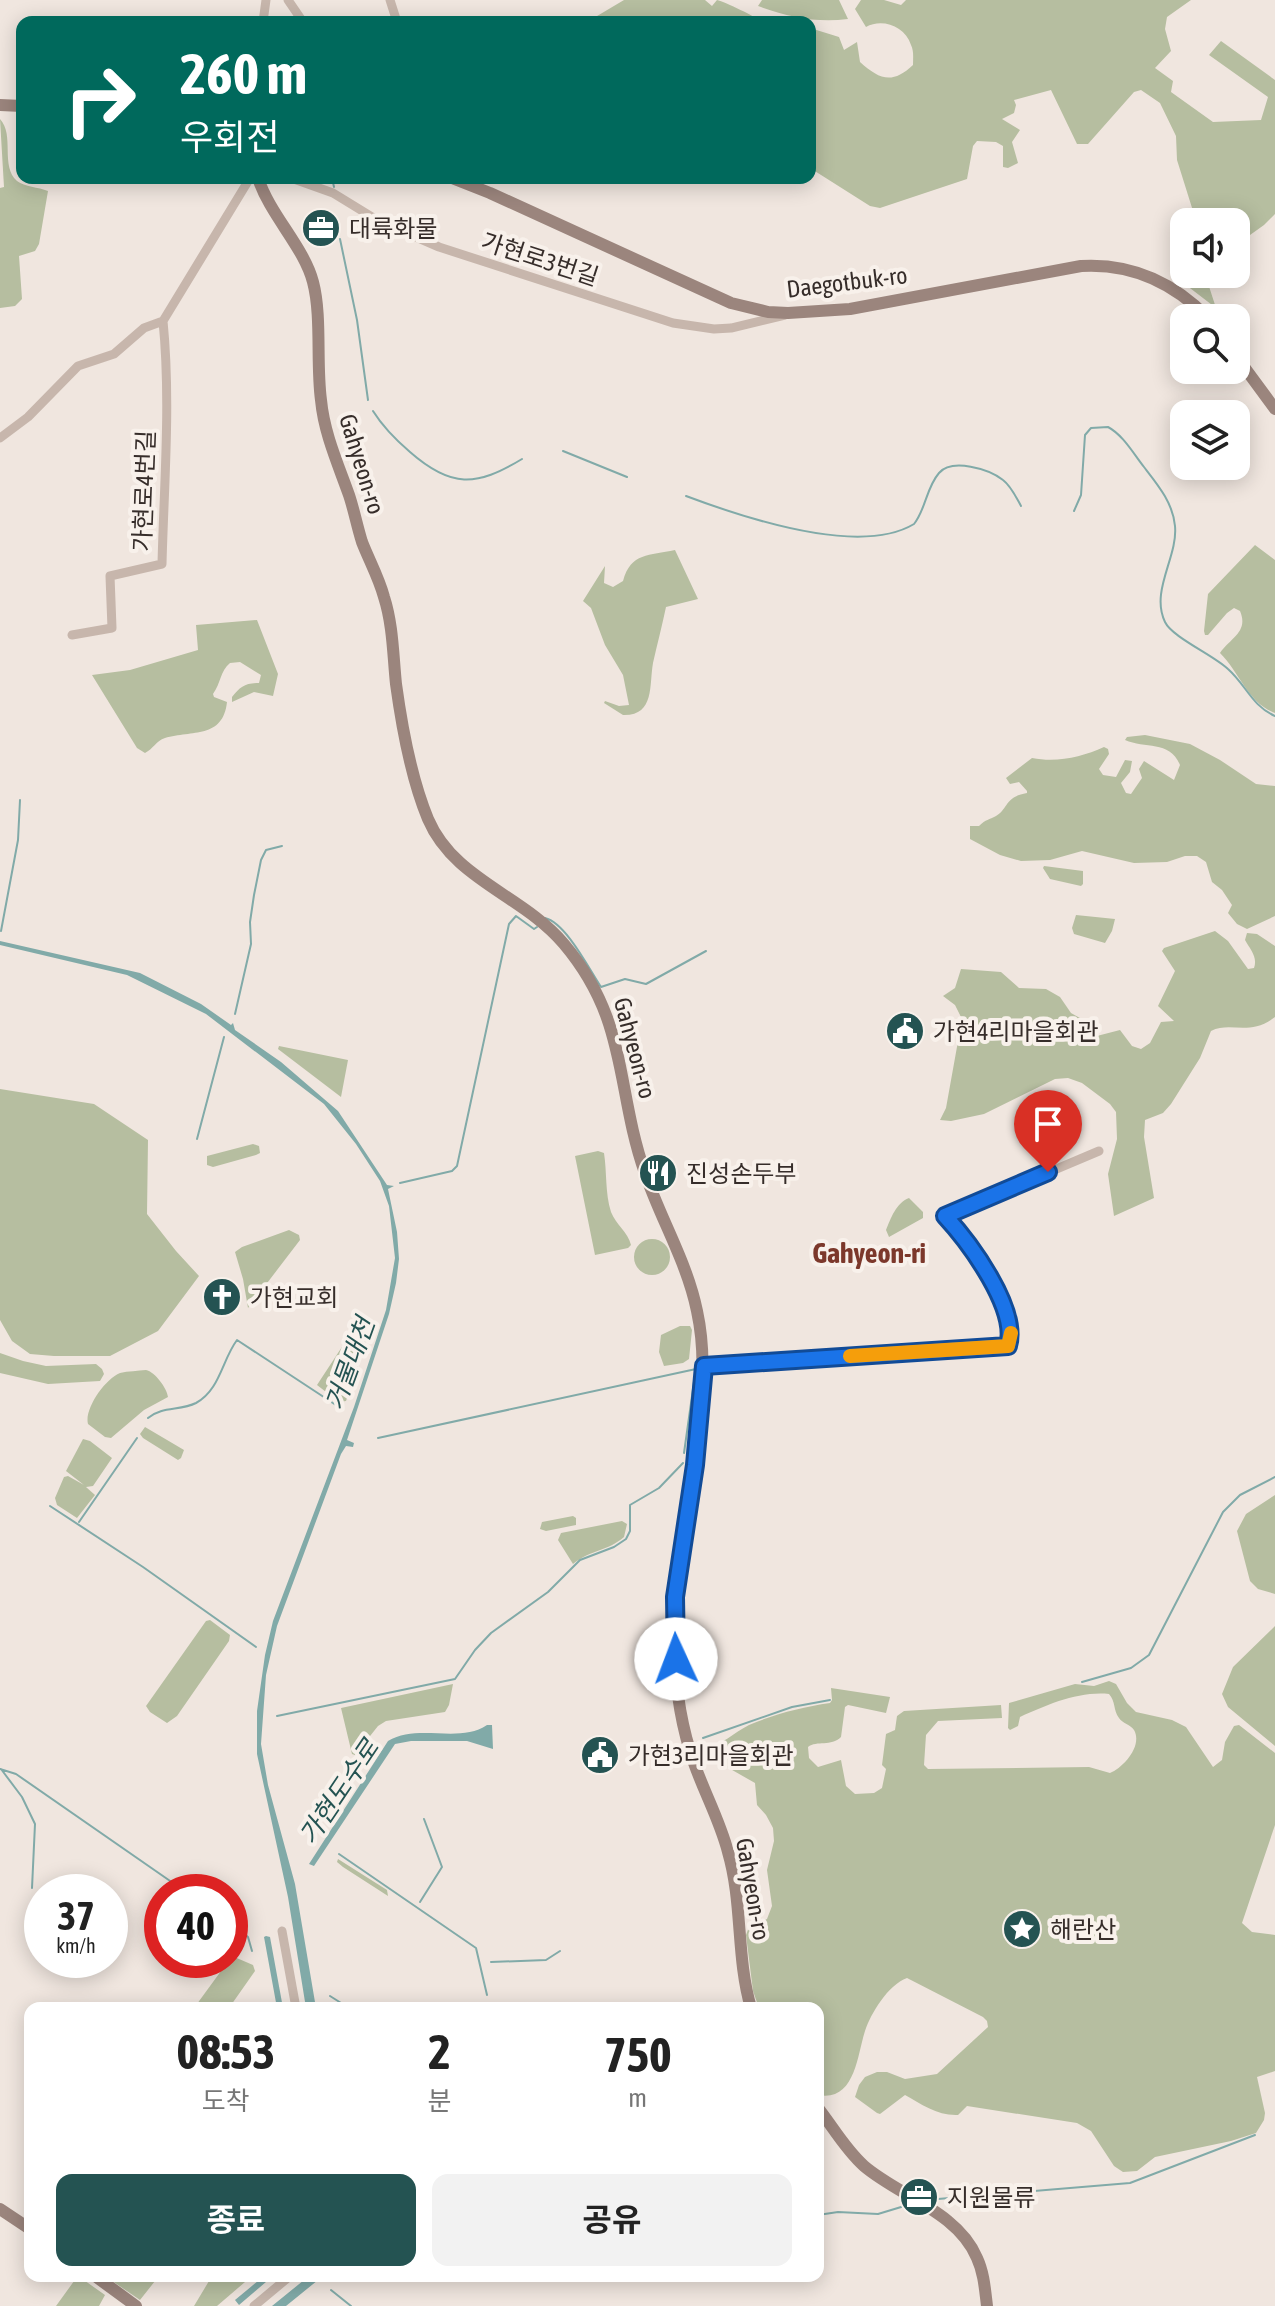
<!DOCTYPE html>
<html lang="ko">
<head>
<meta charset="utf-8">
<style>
  :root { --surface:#fff; --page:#f2f2f2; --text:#222; --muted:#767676; --accent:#245352 }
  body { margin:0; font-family:"Asap Condensed","Noto Sans KR",sans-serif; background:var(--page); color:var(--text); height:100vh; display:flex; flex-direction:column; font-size:30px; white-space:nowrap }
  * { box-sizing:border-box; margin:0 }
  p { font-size:26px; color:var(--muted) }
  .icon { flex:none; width:44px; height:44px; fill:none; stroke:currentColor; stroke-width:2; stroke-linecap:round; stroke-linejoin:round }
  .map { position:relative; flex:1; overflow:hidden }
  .sheet { position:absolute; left:24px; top:2002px; width:800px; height:280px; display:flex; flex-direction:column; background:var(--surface); border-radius:16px; box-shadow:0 4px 20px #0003 }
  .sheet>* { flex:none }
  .guide { position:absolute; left:16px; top:16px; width:800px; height:168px; border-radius:16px; box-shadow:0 4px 20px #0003; background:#00695c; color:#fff; overflow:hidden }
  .tools { position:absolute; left:1170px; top:208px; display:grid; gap:16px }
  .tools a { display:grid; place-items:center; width:80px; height:80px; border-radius:16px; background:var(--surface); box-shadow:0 4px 20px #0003; font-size:40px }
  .speed { position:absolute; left:24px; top:1874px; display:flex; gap:16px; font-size:40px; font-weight:700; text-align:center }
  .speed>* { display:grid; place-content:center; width:104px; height:104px; border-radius:50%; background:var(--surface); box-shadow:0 4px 20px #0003; line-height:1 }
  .speed small { font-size:20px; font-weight:400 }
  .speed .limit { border:12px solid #d22; background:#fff; color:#111 }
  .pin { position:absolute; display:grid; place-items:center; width:68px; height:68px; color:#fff; margin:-82px -34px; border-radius:50% 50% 50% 0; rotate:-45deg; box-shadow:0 0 8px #0007 }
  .pin .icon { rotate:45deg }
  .me { position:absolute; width:88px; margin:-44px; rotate:358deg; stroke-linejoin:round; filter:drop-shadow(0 0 6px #0008) }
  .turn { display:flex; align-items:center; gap:28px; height:168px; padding:0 32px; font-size:36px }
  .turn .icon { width:104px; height:104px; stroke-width:2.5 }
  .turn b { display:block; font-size:56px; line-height:68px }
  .eta { display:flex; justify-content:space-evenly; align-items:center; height:136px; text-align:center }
  .eta b { font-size:48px; font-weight:700; line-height:56px }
  .cta { display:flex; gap:16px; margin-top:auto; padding:16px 32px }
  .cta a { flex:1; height:92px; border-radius:16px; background:var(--accent); color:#fff; font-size:32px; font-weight:700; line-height:92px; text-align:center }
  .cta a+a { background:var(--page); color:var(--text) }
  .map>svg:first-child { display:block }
  .green { fill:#b6bea0 }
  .water { fill:#81aaa8 }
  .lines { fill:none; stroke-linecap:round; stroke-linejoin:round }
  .stream { stroke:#81aaa8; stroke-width:2 }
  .street { stroke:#c7b6ac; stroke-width:9 }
  .secondary { stroke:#9b857d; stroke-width:12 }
  .route-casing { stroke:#114b97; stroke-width:20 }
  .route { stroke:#1a73e8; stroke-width:14 }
  .slow { stroke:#f59e0b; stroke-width:14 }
  .labels { text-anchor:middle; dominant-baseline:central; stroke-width:8; stroke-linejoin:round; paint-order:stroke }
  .poi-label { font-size:24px; fill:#362d2a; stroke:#f8f1eb; text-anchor:start }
  .street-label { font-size:24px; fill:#362d2a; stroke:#f8f1eb }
  .water-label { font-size:26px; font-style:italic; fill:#245352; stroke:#f8f1eb }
  .quarter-label { font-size:28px; font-weight:bold; fill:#7c382b; stroke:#f8f1eb }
</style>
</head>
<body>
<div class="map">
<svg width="1275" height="2306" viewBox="0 0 1275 2306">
  <rect width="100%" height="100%" fill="#f0e6df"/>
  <path class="green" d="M 624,0 L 705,0 L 712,6 L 717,0 C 725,2 757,17 761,22 L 587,22 Z
    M 762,0 L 839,0 L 848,19 C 816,23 788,17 758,6 Z
    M 861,0 L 884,0 L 901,5 L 906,0 L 1191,0 L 1167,17 L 1165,29 L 1171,51 L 1155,68 L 1173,81 L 1171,92 L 1213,122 L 1261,120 L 1268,97 L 1209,55 L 1221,41 L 1275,80 L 1275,214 L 1264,225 L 1236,245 L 1236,222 L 1189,222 L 1193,211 L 1177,160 L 1176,136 L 1160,103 L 1141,90 L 1134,92 L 1088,144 L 1077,144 L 1051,90 L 1014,100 L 1016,105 L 1014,113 L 1002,119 L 1020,130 L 1012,142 L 1018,163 L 1008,168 L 1003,167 L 1003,146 L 996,142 L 977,141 L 973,146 L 967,179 L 880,208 L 870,206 L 810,168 L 810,28 L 839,37 L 844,50 L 857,42 L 860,62 C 879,79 892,85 913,65 C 913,58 914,51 911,45 C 905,26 882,18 866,27 L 855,9 Z
    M 0,119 C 15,135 0,166 17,181 C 25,187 38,187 48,191 L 39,244 L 35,251 L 19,256 L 22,299 L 15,306 L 0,308 L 0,188 L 4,187 Z
    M 1185,274 L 1205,274 L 1216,308 L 1186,285 L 1183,278 Z
    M 1255,545 L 1275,560 L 1275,713 C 1248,703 1240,673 1220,653 C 1230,638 1249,632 1240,611 L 1234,608 L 1227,613 L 1208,635 L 1205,635 L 1204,631 L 1208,594 Z
    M 675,550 L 698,599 L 666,607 C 662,626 657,645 653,663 C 649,685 655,716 623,715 L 604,703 L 605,701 L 619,706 L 629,705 L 623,675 L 605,645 L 591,608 L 583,601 L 605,566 L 604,583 L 613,587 L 623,581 C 631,552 649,556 675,550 Z
    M 257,620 L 278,674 L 273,696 L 254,692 L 232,702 L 232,697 C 240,687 245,683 259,683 L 261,675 L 240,662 L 230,663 C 220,671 221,683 213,694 L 214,697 L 227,702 C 223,739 192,730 165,738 C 156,741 153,749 145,753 L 137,748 L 92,675 L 130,670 L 198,650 L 196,625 Z
    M 1145,735 L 1190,744 L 1220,760 L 1256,784 L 1275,786 L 1275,916 L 1247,929 L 1237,924 L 1228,913 L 1232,905 L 1222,890 L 1212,882 L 1206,862 L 1197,856 L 1185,856 L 1167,862 L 1134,863 L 1082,851 L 1050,860 L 1021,861 L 1000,855 L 970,839 L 970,826 L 979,826 C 986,819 989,820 996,816 C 1009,808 1004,797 1027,793 L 1027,791 L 1019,782 L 1010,784 L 1006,778 L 1032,758 C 1057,763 1082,757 1104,747 L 1108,749 L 1109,754 L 1099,769 L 1103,775 L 1116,777 L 1125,760 L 1132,761 L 1130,772 L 1121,783 L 1126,793 L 1131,794 L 1142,778 L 1139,769 L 1144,761 L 1174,780 L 1180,765 C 1170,740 1145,749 1125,740 L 1127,737 Z
    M 1044,866 L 1083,871 L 1083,884 L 1081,886 L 1050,879 L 1043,868 Z
    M 1076,915 L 1115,919 L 1112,931 L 1105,943 L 1074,934 L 1072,928 Z
    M 1215,931 L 1228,941 L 1248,969 L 1254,968 C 1258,957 1250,949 1245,940 L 1247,933 L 1257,934 L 1275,946 L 1275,1017 C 1249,1037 1231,1021 1211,1031 L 1200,1058 L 1171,1104 L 1163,1113 L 1145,1120 L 1144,1137 L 1154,1198 L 1114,1216 L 1108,1174 L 1117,1139 L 1116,1112 L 1110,1104 L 1082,1083 L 1068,1078 L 1055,1079 L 984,1114 L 951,1121 L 940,1120 L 946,1108 L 962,1019 L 955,1005 L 943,996 L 955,988 L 961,969 L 1001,972 L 1019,988 L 1046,989 L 1060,997 L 1071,1013 L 1087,1022 L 1088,1031 L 1093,1037 L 1120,1030 L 1132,1046 L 1141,1049 L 1150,1043 L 1161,1022 L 1174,1021 L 1158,1006 L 1175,971 L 1162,951 L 1164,948 Z
    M 279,1046 L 348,1060 L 341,1097 L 278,1049 Z
    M 0,1089 L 94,1104 L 148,1140 L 147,1214 L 176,1251 L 199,1276 L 158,1331 L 110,1356 L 54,1356 L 30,1354 L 12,1341 L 0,1320 Z
    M 253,1144 L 259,1146 L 260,1153 L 256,1155 L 213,1167 L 207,1165 L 207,1156 Z
    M 598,1151 L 604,1153 C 607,1172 605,1193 611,1212 C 616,1225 628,1232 631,1245 L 628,1248 L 595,1255 L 575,1156 Z
    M 909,1198 L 923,1212 L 923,1218 L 889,1237 L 886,1230 C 891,1218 896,1203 909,1198 Z
    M 289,1230 L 299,1235 L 300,1240 L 248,1308 L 243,1279 L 235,1252 L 242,1247 Z
    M634 1257a18 18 0 1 1 36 0a18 18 0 1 1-36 0Z
    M 359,1326 L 369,1334 L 346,1401 L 339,1402 L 317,1385 L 355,1327 Z
    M 680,1326 L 690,1326 L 692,1330 L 689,1359 L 683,1363 L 664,1366 L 659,1352 L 661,1335 Z
    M 0,1353 L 23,1361 L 46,1366 L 96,1364 L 102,1369 L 104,1374 L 100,1381 L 48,1384 L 0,1373 Z
    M 146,1370 C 155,1372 167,1388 168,1397 L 144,1410 L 111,1438 L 105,1437 L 88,1424 C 84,1409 105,1379 120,1373 C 128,1371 138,1371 146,1370 Z
    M 145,1427 L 184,1450 L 181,1458 L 178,1460 L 143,1438 L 140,1434 Z
    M 83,1439 L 90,1441 L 112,1458 L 93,1486 L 86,1487 L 95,1495 L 77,1518 L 57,1505 L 55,1498 L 64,1477 L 68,1476 L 84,1485 L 66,1471 Z
    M 1275,1495 L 1275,1594 L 1258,1589 L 1250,1581 L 1237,1531 L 1246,1514 Z
    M 573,1516 L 576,1518 L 576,1525 L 546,1531 L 540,1529 L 542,1522 Z
    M 622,1521 L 627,1524 L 624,1537 C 608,1551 590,1550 573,1564 L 558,1540 L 561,1533 Z
    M 210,1620 L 230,1635 L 229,1641 L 177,1716 L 167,1723 L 150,1712 L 146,1706 L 206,1621 Z
    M 1275,1626 L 1275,1746 L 1228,1707 L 1222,1694 L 1233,1667 Z
    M 1109,1681 L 1116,1684 L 1127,1703 L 1136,1712 L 1172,1720 L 1186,1727 L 1213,1767 L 1222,1760 L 1225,1742 L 1234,1726 L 1239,1725 L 1275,1753 L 1275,1825 L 1242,1923 L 1252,1932 L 1275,1935 L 1275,2071 L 1257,2077 L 1265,2113 L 1264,2120 L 1256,2133 L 1231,2141 L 1155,2157 L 1137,2171 L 1123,2172 L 1114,2166 L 1091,2131 L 1077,2123 L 967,2106 L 958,2115 C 938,2116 921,2104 905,2095 L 880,2114 L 877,2113 L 855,2097 L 859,2085 L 865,2077 L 877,2072 L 887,2072 L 905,2079 L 937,2074 L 988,2027 L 987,2021 L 983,2017 L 907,1978 C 888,1985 871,2013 865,2031 C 857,2056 855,2102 818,2095 L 818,2008 L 759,2008 L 753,1991 L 746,1935 L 749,1927 L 767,1919 L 772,1906 L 767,1870 L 774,1841 L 773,1828 L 766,1815 L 757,1805 L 755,1783 L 704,1754 L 704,1748 C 723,1745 733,1733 749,1725 C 775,1714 802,1707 830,1703 L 832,1700 L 831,1688 L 890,1697 L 886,1713 L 848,1705 L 845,1707 L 841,1737 C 831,1747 817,1740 808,1747 L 809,1758 L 818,1767 L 841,1760 L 846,1786 L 855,1794 L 874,1793 L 882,1788 L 886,1769 L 882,1765 L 886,1734 L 895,1730 L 897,1716 L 904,1711 L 1001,1705 L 1002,1718 L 938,1721 L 926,1735 L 924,1765 L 928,1769 L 1089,1767 L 1110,1773 C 1123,1768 1143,1746 1134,1730 C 1131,1725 1122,1723 1119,1718 C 1113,1710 1116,1702 1109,1694 C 1078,1691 1047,1705 1020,1717 L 1018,1726 L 1010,1730 L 1008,1728 L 1009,1703 L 1075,1684 L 1094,1686 Z
    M 453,1684 L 449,1705 L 445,1712 L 386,1721 L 378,1726 L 355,1755 L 352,1754 L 341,1708 Z
    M 338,1859 L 387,1890 L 388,1896 L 343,1867 L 337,1862 Z
    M 232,1956 L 253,1965 L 255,1971 L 229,2008 L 194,2008 Z
    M 105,2276 L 159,2276 L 140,2300 Z
    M 212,2276 L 252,2276 L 217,2306 L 194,2306 Z
    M 77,2277 L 81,2278 L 105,2295 L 99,2306 L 56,2306 Z"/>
  <path class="water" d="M 0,941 L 140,973 L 201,1004 L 231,1025 L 233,1023 L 235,1030 L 281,1062 L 338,1111 L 387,1185 L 394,1186 L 388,1189 L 397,1232 L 399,1259 L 396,1283 L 389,1314 L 347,1440 L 354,1443 L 353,1447 L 346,1446 L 341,1454 L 277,1626 L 266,1675 L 261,1744 L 268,1785 L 295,1884 L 316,2008 L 306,2008 L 288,1897 L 257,1754 L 257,1711 L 265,1655 L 273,1621 L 354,1407 L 386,1310 L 395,1258 L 389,1206 L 380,1181 L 356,1144 L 324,1104 L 206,1014 L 127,975 L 0,945 Z
    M 487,1725 L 492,1725 L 493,1749 L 467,1741 L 411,1741 L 395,1744 L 314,1866 L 309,1864 L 388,1741 C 418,1723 459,1744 487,1725 Z
    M 266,1936 L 270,1937 L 283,2008 L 277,2008 L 264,1937 Z
    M 264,2276 L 273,2276 L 239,2305 L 235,2300 Z
    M 309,2276 L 323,2276 L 286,2306 L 272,2306 Z"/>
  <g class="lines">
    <path class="stream" d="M 332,178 L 334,187
      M 340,239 L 357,320 L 368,400
      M 373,411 C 383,427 396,440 410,452 C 451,488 476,487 522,459
      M 563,451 L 627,477
      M 686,496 C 742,517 859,557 914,524 C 926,509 926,488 939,473 C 952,458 989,469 1003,480 C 1011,486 1016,497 1021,506
      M 1074,511 L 1081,495 L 1085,435 L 1091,428 L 1108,427 C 1123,435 1133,453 1144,467 C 1158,485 1173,503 1175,526 C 1178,557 1150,591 1165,622 C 1172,637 1213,655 1228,669 C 1246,685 1252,706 1275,716
      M 545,918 C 566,923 589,969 601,987 L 625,979 L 646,984 L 706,951
      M 1,931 L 18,840 L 20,800
      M 235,1014 L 251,944 L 250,922 L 254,895 L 261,860 L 266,850 L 282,846
      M 197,1139 L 224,1037
      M 400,1183 L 452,1171 L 457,1166 L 509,924 L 516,916 L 534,929 L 537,927
      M 745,1369 L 986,1353
      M 148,1418 C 162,1406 180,1411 196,1403 C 220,1390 222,1360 237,1340 L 342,1409
      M 378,1438 L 696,1369
      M 684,1453 L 694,1382
      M 50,1506 L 143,1567 L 256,1647
      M 79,1522 L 137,1438
      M 1082,1682 L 1131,1668 L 1149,1655 L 1223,1512 L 1240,1495 L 1275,1477
      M 277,1716 L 455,1679 L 475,1650 L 491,1633 L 548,1592 L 580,1560 L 614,1547 L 626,1539 L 630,1531 L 630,1505 L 659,1488 L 683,1463
      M 703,1738 L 792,1707 L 830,1700
      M 0,1769 L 16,1774 L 186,1892
      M 1,1769 L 22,1797 L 35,1824 L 32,1888
      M 339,1854 L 476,1948 L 487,1995
      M 420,1902 L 442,1867 L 424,1819
      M 230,1923 L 248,1937 L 252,1951
      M 491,1962 L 546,1960 L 560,1951
      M 330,1996 L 349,2008
      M 926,2200 L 1130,2183 L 1255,2135
      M 818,2215 L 838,2212 L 878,2214 L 911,2204
      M 331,2290 L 351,2306"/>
    <path class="street" d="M 288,0 L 303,22
      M 390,0 L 397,22
      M 263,22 L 266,0
      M 291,178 L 333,193 L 377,220 L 439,247 L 673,323 L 714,329 L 731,328 L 785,315
      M 0,438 L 28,417 L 78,366 L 114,354 L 144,328 L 163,321 L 250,178
      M 72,635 L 112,628 L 110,576 L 162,564 C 164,483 171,402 163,321
      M 704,1366 L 1008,1346 C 1019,1309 969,1241 945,1216 L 1099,1151
      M 282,1931 L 296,2008
      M 254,2306 L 290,2276"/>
    <path class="secondary" d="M 0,105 L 22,106
      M 258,178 C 270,215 304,247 313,282 C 322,316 316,364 321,400 C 324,433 338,464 349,495 C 354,510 357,526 362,542 C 369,560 379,578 384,597 C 393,625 393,655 396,684 C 402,728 411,778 428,819 C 454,880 523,895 564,944 C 629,1021 615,1087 645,1173 C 661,1220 687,1262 697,1311 C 705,1348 703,1381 699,1418 C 692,1490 674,1562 674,1634 C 674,1671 679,1715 690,1751 C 700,1785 719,1817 728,1852 C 743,1903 736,1957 751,2008
      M 452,178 L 490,193 L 731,303 L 768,312 L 788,313 L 850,309 L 1081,266 C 1132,263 1173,282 1208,318
      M 1236,356 L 1275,409
      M 818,2108 C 833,2127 845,2149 864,2166 C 899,2196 958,2212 977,2258 C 984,2273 985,2290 987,2306
      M 0,2209 L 30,2229
      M 95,2276 L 136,2306"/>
  </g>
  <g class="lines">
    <defs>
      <path id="route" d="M 676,1659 L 675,1597 L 695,1465 L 704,1366 L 1008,1346 C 1019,1309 969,1242 945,1216 L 1048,1172"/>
    </defs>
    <use href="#route" class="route-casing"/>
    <use href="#route" class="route"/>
    <path class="slow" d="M 850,1356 L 1008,1346 L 1011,1333"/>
  </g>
  <defs>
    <symbol id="office-disc" viewBox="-11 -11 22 22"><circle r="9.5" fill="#245352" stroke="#f8f1eb"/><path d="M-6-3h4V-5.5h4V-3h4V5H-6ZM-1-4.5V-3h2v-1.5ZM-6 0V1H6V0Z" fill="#fff"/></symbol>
    <symbol id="civic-disc" viewBox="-11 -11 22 22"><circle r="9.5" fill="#245352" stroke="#f8f1eb"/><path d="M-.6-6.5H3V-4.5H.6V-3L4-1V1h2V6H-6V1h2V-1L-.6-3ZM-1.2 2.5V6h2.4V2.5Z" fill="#fff"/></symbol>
    <symbol id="restaurant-disc" viewBox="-11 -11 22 22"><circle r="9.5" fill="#245352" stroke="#f8f1eb"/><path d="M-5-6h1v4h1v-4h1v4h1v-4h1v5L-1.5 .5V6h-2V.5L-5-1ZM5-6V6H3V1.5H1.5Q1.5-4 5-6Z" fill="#fff"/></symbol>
    <symbol id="church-disc" viewBox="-11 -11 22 22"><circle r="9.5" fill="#245352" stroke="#f8f1eb"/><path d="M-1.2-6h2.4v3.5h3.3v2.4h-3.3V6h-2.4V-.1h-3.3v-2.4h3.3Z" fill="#fff"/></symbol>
    <symbol id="sight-disc" viewBox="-11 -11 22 22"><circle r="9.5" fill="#245352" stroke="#f8f1eb"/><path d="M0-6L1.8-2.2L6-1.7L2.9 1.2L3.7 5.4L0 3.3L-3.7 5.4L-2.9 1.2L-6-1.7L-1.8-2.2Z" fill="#fff"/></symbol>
  </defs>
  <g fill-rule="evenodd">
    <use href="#office-disc" x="299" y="206" width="44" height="44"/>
    <use href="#civic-disc" x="883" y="1009" width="44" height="44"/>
    <use href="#restaurant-disc" x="636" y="1151" width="44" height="44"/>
    <use href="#church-disc" x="200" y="1275" width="44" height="44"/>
    <use href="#civic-disc" x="578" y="1733" width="44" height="44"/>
    <use href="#sight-disc" x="1000" y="1907" width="44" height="44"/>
    <use href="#office-disc" x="897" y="2175" width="44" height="44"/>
  </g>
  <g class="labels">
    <g class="poi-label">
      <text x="349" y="228">대륙화물</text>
      <text x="933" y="1031">가현4리마을회관</text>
      <text x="686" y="1173">진성손두부</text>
      <text x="250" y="1297">가현교회</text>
      <text x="628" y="1755">가현3리마을회관</text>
      <text x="1050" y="1929">해란산</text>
      <text x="947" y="2197">지원물류</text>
    </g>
    <g class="street-label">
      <text transform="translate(540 259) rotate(18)">가현로3번길</text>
      <text transform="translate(847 282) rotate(-7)">Daegotbuk-ro</text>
      <text transform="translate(362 464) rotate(73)">Gahyeon-ro</text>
      <text transform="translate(144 491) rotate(-88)">가현로4번길</text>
      <text transform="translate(635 1048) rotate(75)">Gahyeon-ro</text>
      <text transform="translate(753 1889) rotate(80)">Gahyeon-ro</text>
    </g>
    <g class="water-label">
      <text transform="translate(350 1364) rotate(-70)">거물대천</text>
      <text transform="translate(339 1792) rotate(-56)">가현도수로</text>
    </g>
    <g class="quarter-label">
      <text x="869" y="1253">Gahyeon-ri</text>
    </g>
  </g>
</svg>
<div class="tools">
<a><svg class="icon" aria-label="sound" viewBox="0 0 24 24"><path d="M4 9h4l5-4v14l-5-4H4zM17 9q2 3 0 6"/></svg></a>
<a><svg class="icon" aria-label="search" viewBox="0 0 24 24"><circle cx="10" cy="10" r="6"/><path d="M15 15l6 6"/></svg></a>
<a><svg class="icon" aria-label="layers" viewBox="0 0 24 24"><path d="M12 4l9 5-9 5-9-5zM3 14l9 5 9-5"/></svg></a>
</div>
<div class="speed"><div>37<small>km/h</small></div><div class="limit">40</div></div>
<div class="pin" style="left:1048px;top:1172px;background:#d93025"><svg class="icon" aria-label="arrive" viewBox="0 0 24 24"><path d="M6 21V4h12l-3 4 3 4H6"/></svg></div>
<svg class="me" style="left:676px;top:1659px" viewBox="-20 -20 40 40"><circle r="19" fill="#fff"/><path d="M0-13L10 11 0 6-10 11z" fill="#1a73e8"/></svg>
<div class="guide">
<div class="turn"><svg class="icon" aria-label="right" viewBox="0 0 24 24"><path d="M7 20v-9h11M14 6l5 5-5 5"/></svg><div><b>260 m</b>우회전</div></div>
</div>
<section class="sheet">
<div class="eta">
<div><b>08:53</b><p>도착</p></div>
<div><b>2</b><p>분</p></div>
<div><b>750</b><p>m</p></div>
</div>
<div class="cta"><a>종료</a><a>공유</a></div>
</section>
</div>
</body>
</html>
